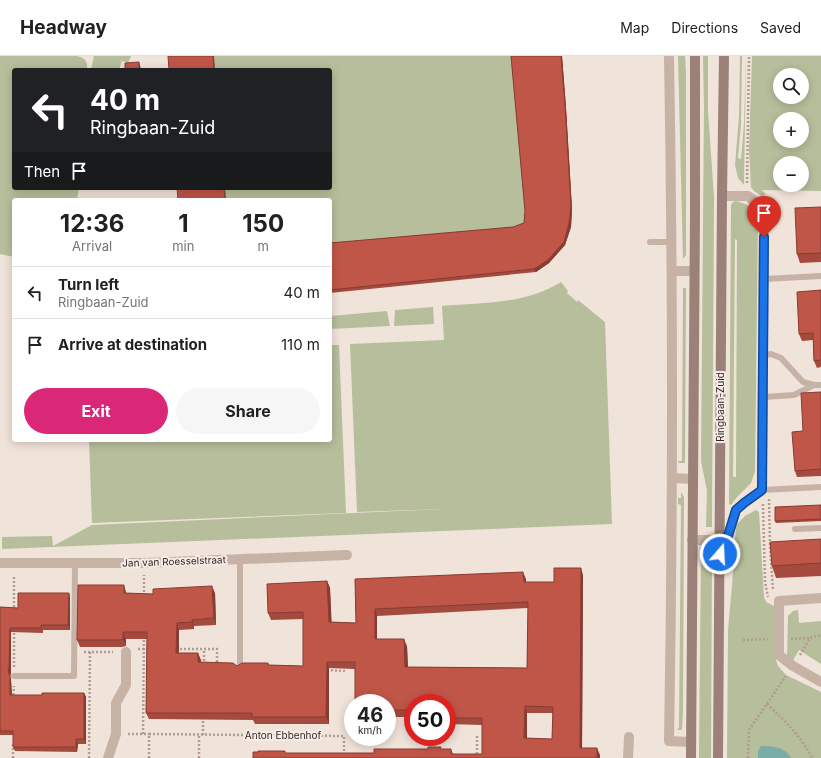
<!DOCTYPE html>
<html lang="en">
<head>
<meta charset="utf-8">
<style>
  :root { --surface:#fff; --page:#f6f6f6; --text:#202124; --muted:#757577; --line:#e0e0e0; --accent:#db2777 }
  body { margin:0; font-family:Inter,sans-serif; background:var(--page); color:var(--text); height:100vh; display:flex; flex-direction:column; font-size:15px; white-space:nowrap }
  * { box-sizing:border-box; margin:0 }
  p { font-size:13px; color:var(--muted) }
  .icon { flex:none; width:22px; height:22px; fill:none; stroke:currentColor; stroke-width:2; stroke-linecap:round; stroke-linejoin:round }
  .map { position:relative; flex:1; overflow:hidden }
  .drawer { position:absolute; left:12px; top:142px; width:320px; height:244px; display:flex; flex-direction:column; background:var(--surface); border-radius:4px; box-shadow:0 2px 10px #0003 }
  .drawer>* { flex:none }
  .hud { position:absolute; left:12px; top:12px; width:320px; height:122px; border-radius:4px; box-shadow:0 2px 10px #0003; background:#202124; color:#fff; overflow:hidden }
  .buttons { position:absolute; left:773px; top:12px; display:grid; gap:8px }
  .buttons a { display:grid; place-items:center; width:36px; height:36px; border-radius:50%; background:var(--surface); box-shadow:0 2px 10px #0003; font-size:20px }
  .speed { position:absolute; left:344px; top:638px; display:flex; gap:8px; font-size:20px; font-weight:700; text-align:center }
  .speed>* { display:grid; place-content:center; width:52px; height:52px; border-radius:50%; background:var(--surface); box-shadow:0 2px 10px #0003; line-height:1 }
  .speed small { font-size:10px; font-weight:400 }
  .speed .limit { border:6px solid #d22; background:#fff; color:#111 }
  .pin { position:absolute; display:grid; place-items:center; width:34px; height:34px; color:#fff; margin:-41px -17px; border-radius:50% 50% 50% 0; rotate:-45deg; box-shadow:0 0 4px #0007 }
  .pin .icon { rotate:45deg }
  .me { position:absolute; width:44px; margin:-22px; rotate:19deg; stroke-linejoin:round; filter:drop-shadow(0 0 3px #0008) }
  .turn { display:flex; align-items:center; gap:14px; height:84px; padding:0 12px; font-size:18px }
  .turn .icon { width:52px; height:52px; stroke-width:2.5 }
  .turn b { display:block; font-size:28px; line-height:34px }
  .then { display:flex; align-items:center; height:38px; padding:0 12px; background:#0003; gap:8px; font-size:15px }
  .eta { display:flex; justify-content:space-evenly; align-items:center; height:68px; text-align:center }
  .eta b { font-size:24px; font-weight:700; line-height:28px }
  .primary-button { display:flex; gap:8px; margin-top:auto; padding:8px 12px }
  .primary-button a { flex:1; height:46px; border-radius:24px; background:var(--accent); color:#fff; font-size:16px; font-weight:700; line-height:46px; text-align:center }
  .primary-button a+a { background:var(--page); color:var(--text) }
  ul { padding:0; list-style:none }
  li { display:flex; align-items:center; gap:12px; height:52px; padding:0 12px; border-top:1px solid var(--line) }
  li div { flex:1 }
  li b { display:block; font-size:15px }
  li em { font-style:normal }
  header { display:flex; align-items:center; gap:24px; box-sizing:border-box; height:56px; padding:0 20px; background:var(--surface); border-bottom:1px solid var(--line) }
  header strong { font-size:19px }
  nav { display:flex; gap:22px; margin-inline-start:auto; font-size:14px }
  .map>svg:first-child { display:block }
  .green { fill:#b6be9b; fill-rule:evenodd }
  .water { fill:#7aaca8 }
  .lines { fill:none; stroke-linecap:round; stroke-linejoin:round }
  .path { stroke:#b39b91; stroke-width:2.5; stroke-dasharray:2 2; stroke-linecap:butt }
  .lane { stroke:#c7b2a6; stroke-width:6 }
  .street { stroke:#c7b2a6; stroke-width:10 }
  .secondary { stroke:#9b8178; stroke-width:10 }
  .wall { fill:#a54a3e; fill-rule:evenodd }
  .shaded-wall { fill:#863c32 }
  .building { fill:#c05648; stroke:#863c32; fill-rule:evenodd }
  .route-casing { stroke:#114b97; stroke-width:10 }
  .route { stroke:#1a73e8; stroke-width:7 }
  .labels { text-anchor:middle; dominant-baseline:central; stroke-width:4; stroke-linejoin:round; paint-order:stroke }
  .street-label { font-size:10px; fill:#342927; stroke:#f8ede6 }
</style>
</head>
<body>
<header>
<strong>Headway</strong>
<nav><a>Map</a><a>Directions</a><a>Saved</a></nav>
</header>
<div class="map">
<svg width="821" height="702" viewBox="0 0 821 702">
  <rect width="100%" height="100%" fill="#f0e3da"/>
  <path class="green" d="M 0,0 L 77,0 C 85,2 88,5 87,14 L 14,14 L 14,132 L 79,132 L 77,144 L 14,144 L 14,201 L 0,198 Z
    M 94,0 L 131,0 L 128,7 L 122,5 L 119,14 L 91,14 Z
    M 214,0 L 512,0 L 526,158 L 525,168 L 520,172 L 330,191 L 330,144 L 225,144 L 224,132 L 330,132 L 330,14 L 214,14 Z
    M 678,0 L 685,0 L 686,15 L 686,199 L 683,203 Z
    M 703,0 L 708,0 L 708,55 L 714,141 L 712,471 L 706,471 L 707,435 L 701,405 L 704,52 Z
    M 740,0 L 742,0 L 741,68 L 738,102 L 741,103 L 744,68 L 746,0 L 744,129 L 738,122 L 735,109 L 739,60 Z
    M 752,0 L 821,0 L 821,135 L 762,134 L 766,138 L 762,140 L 754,135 L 751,131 L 749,92 ZM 780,19 L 802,19 L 802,41 L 780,41 ZM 780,63 L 802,63 L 802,85 L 780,85 ZM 780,107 L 802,107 L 802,129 L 780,129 Z
    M 736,145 C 746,148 757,152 758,163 L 755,415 L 751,427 L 737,441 L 731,449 L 729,448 L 731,149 L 733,146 ZM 735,183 L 737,184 L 736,421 L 733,421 Z
    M 561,226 L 568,235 L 567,237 L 577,246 L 578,244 L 605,266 L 612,468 L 2,493 L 2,481 L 52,480 L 53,490 L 92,469 L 443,453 L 357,456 L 350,288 L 444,284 L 442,250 C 482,247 526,248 561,226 Z
    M 683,232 L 686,232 L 685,407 L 679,407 L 678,405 L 682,405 Z
    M 433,251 L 434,268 L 394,270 L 395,254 Z
    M 387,255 L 390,270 L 330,273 L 330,260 Z
    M 330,289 L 339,289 L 346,457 L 92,467 L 89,384 L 330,384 Z
    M 681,436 L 684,441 L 683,655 L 682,674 L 678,674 L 677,673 L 679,672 L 681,449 L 678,448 L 678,442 L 681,442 Z
    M 756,454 L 759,456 L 764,541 L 766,546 L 774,550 L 775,601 L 778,610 L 786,619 L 821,636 L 821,702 L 727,702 L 728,574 L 733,518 L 736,469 L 745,460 Z
    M 701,493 L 711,493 L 712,498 L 711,702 L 699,702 Z
    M 798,554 L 799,567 L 821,565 L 821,608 L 799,594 L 792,606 L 787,600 L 788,560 L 793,555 Z"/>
  <path class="water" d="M 761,690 C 773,691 784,690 791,702 L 758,702 L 758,695 Z"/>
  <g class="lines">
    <path class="path" d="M 747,127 L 749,0
      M 769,443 L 770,491 L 773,534
      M 763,448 L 765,526 L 768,541
      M 144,540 L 144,519
      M 14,555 L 14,520
      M 791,583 L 810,582
      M 743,584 L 768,583
      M 138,593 L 149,593
      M 176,593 L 217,593 L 217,609
      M 84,596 L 113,596
      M 800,599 L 810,582 L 821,579
      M 204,609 L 204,593
      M 14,611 L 14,574
      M 327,614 L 345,615
      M 13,643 L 14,630
      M 767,648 C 786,666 800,679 812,702
      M 128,678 L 149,678
      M 143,678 L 144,581
      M 203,679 L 203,662
      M 13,702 L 13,688
      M 89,702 L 90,596
      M 149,702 L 149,678 L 344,680 L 344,702
      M 199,702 L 199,679
      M 477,702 L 477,680
      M 748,702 L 749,674 L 786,620"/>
    <path class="lane" d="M 650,186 L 672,186
      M 764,223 L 821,220
      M 764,299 L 771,298 L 781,302 L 803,326 L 814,329 L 821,329
      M 763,341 L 794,339 L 814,329
      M 762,434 L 821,431
      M 795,473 L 821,472
      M 240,612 L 240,503
      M 14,620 L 74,620 L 75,507"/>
    <path class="street" d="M 669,0 C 673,228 673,457 669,685 L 691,686
      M 673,215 L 694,215
      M 672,422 L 693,423
      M 692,484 L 720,484 L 728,480 L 736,454 L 744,447 L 762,434 L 764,153 L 748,140 L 722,140
      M 0,507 L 144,507 L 347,499
      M 821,542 L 779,545 L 779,599 L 793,610 L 821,626
      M 108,702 L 116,678 L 116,647 L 126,629 L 126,596
      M 628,702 L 629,681"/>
    <path class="secondary" d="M 691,702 L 695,158 L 695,0
      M 718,702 L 722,140 L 724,0"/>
  </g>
  <path class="wall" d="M 511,0 L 562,0 L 566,52 L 572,153 L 571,171 L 565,189 L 549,207 L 536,216 L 330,237 L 330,187 L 513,171 L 524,167 L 525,155 Z
    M 821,151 L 821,206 L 800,207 L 797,198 Z
    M 821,234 L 821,311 L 817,312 L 814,305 L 813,284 L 802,285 L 799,278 Z
    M 821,336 L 821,420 L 797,421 L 795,415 L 803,375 Z
    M 821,449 L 821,465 L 776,467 L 775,465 Z
    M 821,483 L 821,520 L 776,522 L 772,510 Z
    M 583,519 L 582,692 L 600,699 L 253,702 L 285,695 L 285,697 L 374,697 L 441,693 L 451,693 L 453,698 L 482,698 L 482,669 L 447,668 L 447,647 L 413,647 L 413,668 L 412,668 L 409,661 L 387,661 L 387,647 L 355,613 L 329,612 L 329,668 L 255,668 L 253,664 L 149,663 L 146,657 L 147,583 L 126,583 L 126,590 L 122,591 L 80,591 L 77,584 L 126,536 L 126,537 L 153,538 L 215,537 L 216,569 L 194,570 L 194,573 L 179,574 L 179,597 L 201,604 L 201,606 L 237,610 L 268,607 L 269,609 L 303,610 L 303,563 L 271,564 L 268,557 L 327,525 L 330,532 L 331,566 L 356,567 L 355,523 L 526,523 L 526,526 L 554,526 ZM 528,552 L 527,612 L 408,611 L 407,590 L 377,583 L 377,560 ZM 527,657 L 553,657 L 552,683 L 527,682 Z
    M 69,537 L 70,542 L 70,574 L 43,574 L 43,577 L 11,576 L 11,617 L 10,620 L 11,624 L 12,639 L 42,639 L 84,637 L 86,641 L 86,688 L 78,688 L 77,696 L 15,695 L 13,691 L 13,679 L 0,679 L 0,551 L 18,552 Z"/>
  <path class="shaded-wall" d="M 213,0 L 214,0 L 215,14 L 214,14 Z
    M 561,0 L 562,0 L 566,52 L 572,153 L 571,171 L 565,189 L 549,207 L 536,216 L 534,213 Z
    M 139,6 L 141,13 L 141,14 L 139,14 Z
    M 224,132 L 225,132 L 226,144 L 225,144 Z
    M 581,512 L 583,519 L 582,699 L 580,692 Z
    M 523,516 L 526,523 L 526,533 L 524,526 Z
    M 327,525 L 330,532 L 332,573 L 329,566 Z
    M 124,529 L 126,536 L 126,544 L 124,537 Z
    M 212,530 L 215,537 L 216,569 L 214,562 Z
    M 69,537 L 70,542 L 70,574 L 68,569 Z
    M 375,553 L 377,560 L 377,590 L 375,583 Z
    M 192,564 L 194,570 L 194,573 L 192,566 Z
    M 177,567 L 179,574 L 179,603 L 176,597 Z
    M 10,572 L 11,576 L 11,617 L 10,620 L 11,624 L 12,644 L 10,639 L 8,616 Z
    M 123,576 L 126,583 L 126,590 L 123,583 Z
    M 404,583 L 407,590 L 408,617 L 405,611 Z
    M 198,597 L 201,604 L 201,613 L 198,606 Z
    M 327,606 L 329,612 L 329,668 L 326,661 Z
    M 84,637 L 86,641 L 86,688 L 84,683 Z
    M 525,650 L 527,657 L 527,689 L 524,682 Z
    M 76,683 L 78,688 L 77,696 L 76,691 Z
    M 597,692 L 600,699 L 600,702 L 597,702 Z"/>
  <path class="building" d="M 168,0 L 213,0 L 214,14 L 169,14 Z
    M 511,0 L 561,0 L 565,49 L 571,150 L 569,167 L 564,186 L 548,204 L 534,213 L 330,234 L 330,187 L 513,171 L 524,167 L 525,155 Z
    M 139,6 L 139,14 L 125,14 L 125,7 Z
    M 177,132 L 224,132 L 225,144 L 178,144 Z
    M 821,151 L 821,197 L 797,198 L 795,152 Z
    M 821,234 L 821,304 L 814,305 L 813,277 L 799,278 L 797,236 Z
    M 821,336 L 821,413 L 795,415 L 792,376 L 803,375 L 801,337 Z
    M 821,449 L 821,463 L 775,465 L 775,451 Z
    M 821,483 L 821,507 L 772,510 L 770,486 Z
    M 554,512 L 581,512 L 580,692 L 597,692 L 597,702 L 253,702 L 253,696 L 258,696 L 258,695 L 285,695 L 285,697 L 374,697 L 374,693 L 428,693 L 428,691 L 441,691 L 440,693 L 451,693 L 451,698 L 482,698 L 482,662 L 447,662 L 447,647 L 413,647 L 413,661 L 409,661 L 409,654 L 387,654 L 387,647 L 355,647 L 355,606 L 327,606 L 326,661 L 252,661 L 252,657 L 146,657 L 147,576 L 123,576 L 123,583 L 120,584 L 77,584 L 78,529 L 124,529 L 124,537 L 153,538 L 153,533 L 212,530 L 214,562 L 192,564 L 192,566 L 177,567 L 176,597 L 198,597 L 198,606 L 233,607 L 237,610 L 242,607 L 268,607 L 268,609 L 303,610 L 303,556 L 268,557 L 267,528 L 327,525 L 329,566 L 356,567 L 355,523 L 523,516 L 524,526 L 554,526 ZM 528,546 L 527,612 L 405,611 L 404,583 L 375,583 L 375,553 ZM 525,650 L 553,651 L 552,683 L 524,682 Z
    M 18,537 L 69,537 L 68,569 L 41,569 L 41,572 L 10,572 L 9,612 L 8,616 L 10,619 L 10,639 L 42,639 L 42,637 L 84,637 L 84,683 L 76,683 L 76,691 L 13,691 L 13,675 L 0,675 L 0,551 L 18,552 Z"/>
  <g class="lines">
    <defs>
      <path id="route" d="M 720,498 L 720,484 L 728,480 L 736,454 L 744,447 L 762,434 L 764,181"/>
    </defs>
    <use href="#route" class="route-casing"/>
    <use href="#route" class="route"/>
  </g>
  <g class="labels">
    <g class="street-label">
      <text transform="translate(720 351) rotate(-90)">Ringbaan-Zuid</text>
      <text transform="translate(174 505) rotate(-2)">Jan van Roesselstraat</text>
      <text x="283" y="679">Anton Ebbenhof</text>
    </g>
  </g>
</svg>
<div class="buttons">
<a><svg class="icon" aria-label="search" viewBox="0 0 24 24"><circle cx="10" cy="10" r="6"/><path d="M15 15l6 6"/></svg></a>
<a>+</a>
<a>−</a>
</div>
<div class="speed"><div>46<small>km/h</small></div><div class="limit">50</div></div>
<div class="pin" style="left:764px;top:181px;background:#d93025"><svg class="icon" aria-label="arrive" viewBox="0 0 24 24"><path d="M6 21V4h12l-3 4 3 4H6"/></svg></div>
<svg class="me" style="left:720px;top:498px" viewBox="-20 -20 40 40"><circle r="17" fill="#1a73e8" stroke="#fff" stroke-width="3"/><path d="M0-11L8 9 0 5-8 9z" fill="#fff"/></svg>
<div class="hud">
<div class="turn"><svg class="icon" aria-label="left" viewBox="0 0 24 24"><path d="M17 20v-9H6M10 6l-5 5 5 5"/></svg><div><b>40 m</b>Ringbaan-Zuid</div></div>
<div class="then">Then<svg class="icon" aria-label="arrive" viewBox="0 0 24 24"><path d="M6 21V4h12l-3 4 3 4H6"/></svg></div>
</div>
<section class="drawer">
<div class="eta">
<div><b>12:36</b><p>Arrival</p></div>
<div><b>1</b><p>min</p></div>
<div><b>150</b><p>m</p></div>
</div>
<ul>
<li><svg class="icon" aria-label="left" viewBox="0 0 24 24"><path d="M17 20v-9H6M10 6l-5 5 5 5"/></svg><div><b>Turn left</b><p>Ringbaan-Zuid</p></div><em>40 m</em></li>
<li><svg class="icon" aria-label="arrive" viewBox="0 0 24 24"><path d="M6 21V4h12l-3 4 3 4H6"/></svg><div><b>Arrive at destination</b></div><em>110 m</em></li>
</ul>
<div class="primary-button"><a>Exit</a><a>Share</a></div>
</section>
</div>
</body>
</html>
